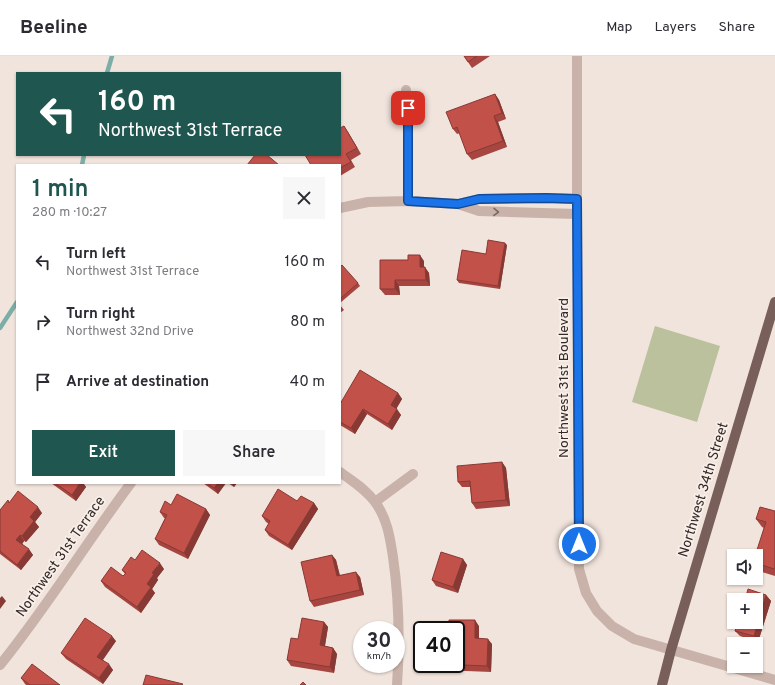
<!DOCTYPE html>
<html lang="en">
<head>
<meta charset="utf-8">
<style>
  :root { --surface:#fff; --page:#f7f7f7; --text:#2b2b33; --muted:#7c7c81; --line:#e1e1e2; --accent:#1f5750 }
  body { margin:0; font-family:Overpass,sans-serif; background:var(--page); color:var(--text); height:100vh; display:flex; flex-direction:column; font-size:15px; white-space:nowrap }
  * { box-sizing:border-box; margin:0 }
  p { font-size:13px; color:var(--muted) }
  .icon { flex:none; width:22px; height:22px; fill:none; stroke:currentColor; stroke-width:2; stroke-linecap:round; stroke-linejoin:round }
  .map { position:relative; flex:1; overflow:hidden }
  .panel { position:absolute; left:16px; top:108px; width:325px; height:320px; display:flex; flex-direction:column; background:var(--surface); border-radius:0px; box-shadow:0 1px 3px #0004 }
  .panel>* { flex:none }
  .banner { position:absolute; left:16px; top:16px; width:325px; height:84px; border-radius:0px; box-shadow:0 1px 3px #0004; background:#1f5750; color:#fff; overflow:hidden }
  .tools { position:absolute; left:727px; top:493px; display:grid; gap:8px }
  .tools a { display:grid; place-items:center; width:36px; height:36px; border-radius:0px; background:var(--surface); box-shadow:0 1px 3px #0004; font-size:20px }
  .speed { position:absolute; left:353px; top:565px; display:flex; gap:8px; font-size:20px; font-weight:700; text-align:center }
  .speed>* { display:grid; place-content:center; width:52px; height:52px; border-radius:50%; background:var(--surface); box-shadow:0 1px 3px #0004; line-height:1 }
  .speed small { font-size:10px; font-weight:400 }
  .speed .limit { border:2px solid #111; border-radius:6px; background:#fff; color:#111 }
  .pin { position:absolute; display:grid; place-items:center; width:34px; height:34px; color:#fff; margin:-17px; border-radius:8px; box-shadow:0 2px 6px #0006 }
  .me { position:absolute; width:44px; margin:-22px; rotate:0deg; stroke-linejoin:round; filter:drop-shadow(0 0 3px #0008) }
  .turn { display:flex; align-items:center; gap:14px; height:84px; padding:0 16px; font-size:18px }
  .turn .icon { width:52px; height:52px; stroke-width:2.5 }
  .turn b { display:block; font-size:28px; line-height:34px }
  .round { display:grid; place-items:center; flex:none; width:42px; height:42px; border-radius:0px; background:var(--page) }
  .head { display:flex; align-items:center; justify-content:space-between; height:68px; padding:0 16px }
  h1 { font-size:24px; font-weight:600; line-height:30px; color:var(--accent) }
  .cta { display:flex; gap:8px; margin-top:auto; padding:8px 16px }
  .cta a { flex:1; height:46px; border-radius:0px; background:var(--accent); color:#fff; font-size:16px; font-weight:600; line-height:46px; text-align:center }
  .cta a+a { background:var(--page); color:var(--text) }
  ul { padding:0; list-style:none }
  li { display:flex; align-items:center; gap:12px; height:60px; padding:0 16px }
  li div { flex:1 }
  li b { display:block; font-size:15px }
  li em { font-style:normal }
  header { display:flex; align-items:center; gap:24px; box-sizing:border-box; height:56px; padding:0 20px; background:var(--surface); border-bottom:1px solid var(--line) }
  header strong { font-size:19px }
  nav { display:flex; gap:22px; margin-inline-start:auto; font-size:14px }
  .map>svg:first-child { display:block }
  .green { fill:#bbc09d }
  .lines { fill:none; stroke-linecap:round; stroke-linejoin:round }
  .stream { stroke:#7caea7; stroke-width:4.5 }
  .minor { stroke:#c9b2a9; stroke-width:10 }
  .major { stroke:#785f5a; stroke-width:10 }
  .wall { fill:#a74640 }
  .shaded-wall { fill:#883934 }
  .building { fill:#c2514a; stroke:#883934 }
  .oneway { stroke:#786763 }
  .route-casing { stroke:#114b97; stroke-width:10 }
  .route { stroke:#1a73e8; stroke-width:7 }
  .labels { text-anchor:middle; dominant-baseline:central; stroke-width:3.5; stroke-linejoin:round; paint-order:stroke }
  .street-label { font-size:14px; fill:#362a29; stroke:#f9efe9 }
</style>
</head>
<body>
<header>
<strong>Beeline</strong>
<nav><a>Map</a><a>Layers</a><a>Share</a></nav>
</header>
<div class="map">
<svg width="775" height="629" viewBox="0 0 775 629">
  <rect width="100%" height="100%" fill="#f1e4dd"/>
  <path class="green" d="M 655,270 L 720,290 L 697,366 L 632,346 Z"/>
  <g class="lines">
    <path class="stream" d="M 107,17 L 112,0
      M 82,109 L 84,99
      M 0,272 L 17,246"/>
    <path class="minor" d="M 577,0 L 577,143 L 579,513 L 586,537 L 597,555 L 612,570 L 634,583 L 775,624
      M 406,34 L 408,52 L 408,145
      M 458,148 L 479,143 L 546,142 L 577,143
      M 340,152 L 368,146 L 408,145 L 458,148 L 479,155 L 577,158
      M 340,416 C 352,425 366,433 375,446 C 387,462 390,481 393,501 C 399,543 400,586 397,629
      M 375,446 L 413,418
      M 0,609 C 47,551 86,487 131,427"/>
    <path class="major" d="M 662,629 L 671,594 L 775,246"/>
  </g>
  <path class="wall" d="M 464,0 L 490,0 L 472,12 Z
    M 495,38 L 499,44 L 506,63 L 498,66 L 507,91 L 472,104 L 467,98 L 460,77 L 457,78 L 453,73 Z
    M 344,70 L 361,98 L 351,104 L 355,111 L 340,120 L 340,99 Z
    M 507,189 L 500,233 L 459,227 L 457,224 L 486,198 Z
    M 424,205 L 424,211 L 429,217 L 430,230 L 399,230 L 400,239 L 385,239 L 380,233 Z
    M 340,211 L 358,227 L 360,230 L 340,247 Z
    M 340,249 L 344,254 L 340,257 Z
    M 398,337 L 402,343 L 396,353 L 401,359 L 392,374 L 367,358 L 355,378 L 340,369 L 340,348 Z
    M 502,406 L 506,412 L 510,450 L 476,453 L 472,447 L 470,431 L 462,431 L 458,426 Z
    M 51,427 L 83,427 L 86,431 L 76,445 Z
    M 203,427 L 226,427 L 218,438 Z
    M 228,427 L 237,427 L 234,431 Z
    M 297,445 L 314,447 L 318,453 L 292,494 L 269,480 L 265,474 L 269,468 L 266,466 L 262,460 Z
    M 9,446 L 42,457 L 35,466 L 39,471 L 26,486 L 24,485 L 22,488 L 33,499 L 21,514 L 0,498 L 0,454 Z
    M 171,449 L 206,453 L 210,459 L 188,503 L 159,489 L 155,483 L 165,462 L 164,462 L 160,456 Z
    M 775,455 L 775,520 L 759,515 L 756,510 L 756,500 L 764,472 L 762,471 L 756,463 Z
    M 332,499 L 336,504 L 340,519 L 360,521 L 364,539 L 314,551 L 310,545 Z
    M 463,503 L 467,509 L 458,537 L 436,530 L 432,524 Z
    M 135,504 L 164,513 L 157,522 L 158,524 L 152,533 L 155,537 L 141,557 L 105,531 L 101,525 L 123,520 L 125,518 L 122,514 Z
    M 766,539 L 771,545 L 758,586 L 740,580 L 735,575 Z
    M 324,566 L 328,571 L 325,590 L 333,592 L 337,598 L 334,617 L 291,610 L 287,604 L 298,583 Z
    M 479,570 L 479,582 L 492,588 L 491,616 L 442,614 L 438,608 Z
    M 116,585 L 103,604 L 113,614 L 103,628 L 66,603 L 61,597 Z
    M 21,622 L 60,629 L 26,629 L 25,628 Z"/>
  <path class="shaded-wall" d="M 495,38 L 499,44 L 506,63 L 502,57 Z
    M 494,60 L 498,66 L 507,91 L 503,85 Z
    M 344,70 L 348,76 L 361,98 L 357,92 Z
    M 505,187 L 507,189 L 500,233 L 498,230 Z
    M 420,199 L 424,205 L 424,217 L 420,211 Z
    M 425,211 L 429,217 L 430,230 L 426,224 Z
    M 395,224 L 399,230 L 400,239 L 395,233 Z
    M 398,337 L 402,343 L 395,355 L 391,349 Z
    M 363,353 L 367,358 L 355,378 L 351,372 Z
    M 397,353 L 401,359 L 392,374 L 388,368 Z
    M 502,406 L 506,412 L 510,450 L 506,444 Z
    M 80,427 L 83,427 L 86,431 L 76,445 L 72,439 Z
    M 218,427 L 226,427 L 218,438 L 214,432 Z
    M 231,427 L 237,427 L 234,431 Z
    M 314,447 L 318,453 L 292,494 L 288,489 Z
    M 38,451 L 42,457 L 35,466 L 39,471 L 26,486 L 22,480 L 30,461 Z
    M 206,453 L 210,459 L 188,503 L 184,497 Z
    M 20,479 L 24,485 L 21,490 L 16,484 Z
    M 29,493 L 33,499 L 21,514 L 17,509 Z
    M 332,499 L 336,504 L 341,526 L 337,520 Z
    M 463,503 L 467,509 L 458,537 L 453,531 Z
    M 160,507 L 164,513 L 157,522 L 158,524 L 152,533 L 155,537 L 141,557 L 137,551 L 152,517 Z
    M 356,516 L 360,521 L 364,539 L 360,534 Z
    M 766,539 L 771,545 L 758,586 L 754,580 Z
    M 2,540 L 6,545 L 0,553 L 0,542 Z
    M 475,564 L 479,570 L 479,588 L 475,582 Z
    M 324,566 L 328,571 L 324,595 L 320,589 Z
    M 112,580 L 116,585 L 101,606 L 97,601 Z
    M 488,583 L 492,588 L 491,616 L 487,610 Z
    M 333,592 L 337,598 L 334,617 L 330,611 Z
    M 109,608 L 113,614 L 103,628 L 99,622 Z"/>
  <path class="building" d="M 464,0 L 477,0 L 468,6 Z
    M 495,38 L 502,57 L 494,60 L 503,85 L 467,98 L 457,71 L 453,73 L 446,56 Z
    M 344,70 L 357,92 L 346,98 L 351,106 L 340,112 L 340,109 L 311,109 L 305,99 L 340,99 L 340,72 Z
    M 255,99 L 267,99 L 279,109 L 247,109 Z
    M 488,184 L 505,187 L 498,230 L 457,224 L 462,194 L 486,198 Z
    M 408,199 L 420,199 L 420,211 L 425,211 L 426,224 L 395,224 L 395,233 L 380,233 L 380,204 L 408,204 Z
    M 342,209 L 358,227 L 340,243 L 340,211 Z
    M 360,314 L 398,337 L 391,349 L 397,353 L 388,368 L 363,353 L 351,372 L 340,366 L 340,348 Z
    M 502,406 L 506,444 L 472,447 L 470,425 L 458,426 L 457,410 Z
    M 55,427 L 80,427 L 72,439 Z
    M 207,427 L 218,427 L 214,432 Z
    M 278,433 L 297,445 L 301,440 L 314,447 L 288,489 L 265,474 L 270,465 L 262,460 Z
    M 18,435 L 38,451 L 30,461 L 34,465 L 22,480 L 20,479 L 16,484 L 29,493 L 17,509 L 0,495 L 0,454 L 8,444 L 9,447 Z
    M 177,438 L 206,453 L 184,497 L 155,483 L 167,459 L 160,456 L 165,445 L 171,449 Z
    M 760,451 L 775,455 L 775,511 L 774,513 L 756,507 L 756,500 L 755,500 L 766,466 L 756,463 Z
    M 142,494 L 160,507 L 152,517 L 154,518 L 147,528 L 151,531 L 137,551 L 101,525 L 111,511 L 123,520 L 126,517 L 122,514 L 131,501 L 135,504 Z
    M 441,496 L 463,503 L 453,531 L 432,524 Z
    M 332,499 L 337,520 L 356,516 L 360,534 L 310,545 L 301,506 Z
    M 748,533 L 766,539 L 754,580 L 735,575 L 738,566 L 756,566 L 756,544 L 745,544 Z
    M 85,562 L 112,580 L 97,601 L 109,608 L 99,622 L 61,597 Z
    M 302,562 L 324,566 L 320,589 L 333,592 L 330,611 L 287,604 L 291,582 L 298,583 Z
    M 449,564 L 475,564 L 475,582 L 488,583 L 487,610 L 438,608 L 456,608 L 456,574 L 448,574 Z
    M 32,608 L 60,629 L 30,629 L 21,622 Z
    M 146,619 L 183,628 L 182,629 L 143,629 Z
    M 303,626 L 306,629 L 300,629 Z"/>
  <defs><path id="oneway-chevron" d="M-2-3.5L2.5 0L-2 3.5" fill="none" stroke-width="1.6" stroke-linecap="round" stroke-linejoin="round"/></defs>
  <use class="oneway" href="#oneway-chevron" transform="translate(496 156) rotate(1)"/>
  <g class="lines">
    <defs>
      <path id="route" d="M 408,52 L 408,145 L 458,148 L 479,143 L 546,142 L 577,143 L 579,488"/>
    </defs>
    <use href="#route" class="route-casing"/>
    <use href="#route" class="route"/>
  </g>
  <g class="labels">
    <g class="street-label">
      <text transform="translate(564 322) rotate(-90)">Northwest 31st Boulevard</text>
      <text transform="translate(704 434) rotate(-73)">Northwest 34th Street</text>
      <text transform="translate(61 501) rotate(-55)">Northwest 31st Terrace</text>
    </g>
  </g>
</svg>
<div class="tools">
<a><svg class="icon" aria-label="sound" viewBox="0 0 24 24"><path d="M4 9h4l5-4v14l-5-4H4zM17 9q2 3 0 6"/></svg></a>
<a>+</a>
<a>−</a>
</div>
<div class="speed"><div>30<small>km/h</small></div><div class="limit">40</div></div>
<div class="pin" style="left:408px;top:52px;background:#d93025"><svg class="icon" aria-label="arrive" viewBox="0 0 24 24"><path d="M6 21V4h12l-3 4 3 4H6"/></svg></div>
<svg class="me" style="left:579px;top:488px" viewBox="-20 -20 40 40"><circle r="17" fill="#1a73e8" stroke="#fff" stroke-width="3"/><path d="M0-11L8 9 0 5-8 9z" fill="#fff"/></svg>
<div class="banner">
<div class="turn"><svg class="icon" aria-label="left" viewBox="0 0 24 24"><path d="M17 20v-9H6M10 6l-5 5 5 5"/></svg><div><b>160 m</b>Northwest 31st Terrace</div></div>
</div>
<section class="panel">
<div class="head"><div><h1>1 min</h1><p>280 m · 10:27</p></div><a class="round"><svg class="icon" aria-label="close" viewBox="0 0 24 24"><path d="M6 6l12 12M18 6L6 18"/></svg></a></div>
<ul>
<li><svg class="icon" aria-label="left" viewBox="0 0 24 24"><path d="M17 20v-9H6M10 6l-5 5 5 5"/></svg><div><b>Turn left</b><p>Northwest 31st Terrace</p></div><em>160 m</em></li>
<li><svg class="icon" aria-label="right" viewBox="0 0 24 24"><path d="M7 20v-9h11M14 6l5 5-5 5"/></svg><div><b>Turn right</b><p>Northwest 32nd Drive</p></div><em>80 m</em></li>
<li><svg class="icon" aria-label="arrive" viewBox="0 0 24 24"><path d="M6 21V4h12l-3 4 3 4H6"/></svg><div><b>Arrive at destination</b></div><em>40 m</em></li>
</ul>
<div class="cta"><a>Exit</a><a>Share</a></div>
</section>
</div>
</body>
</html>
